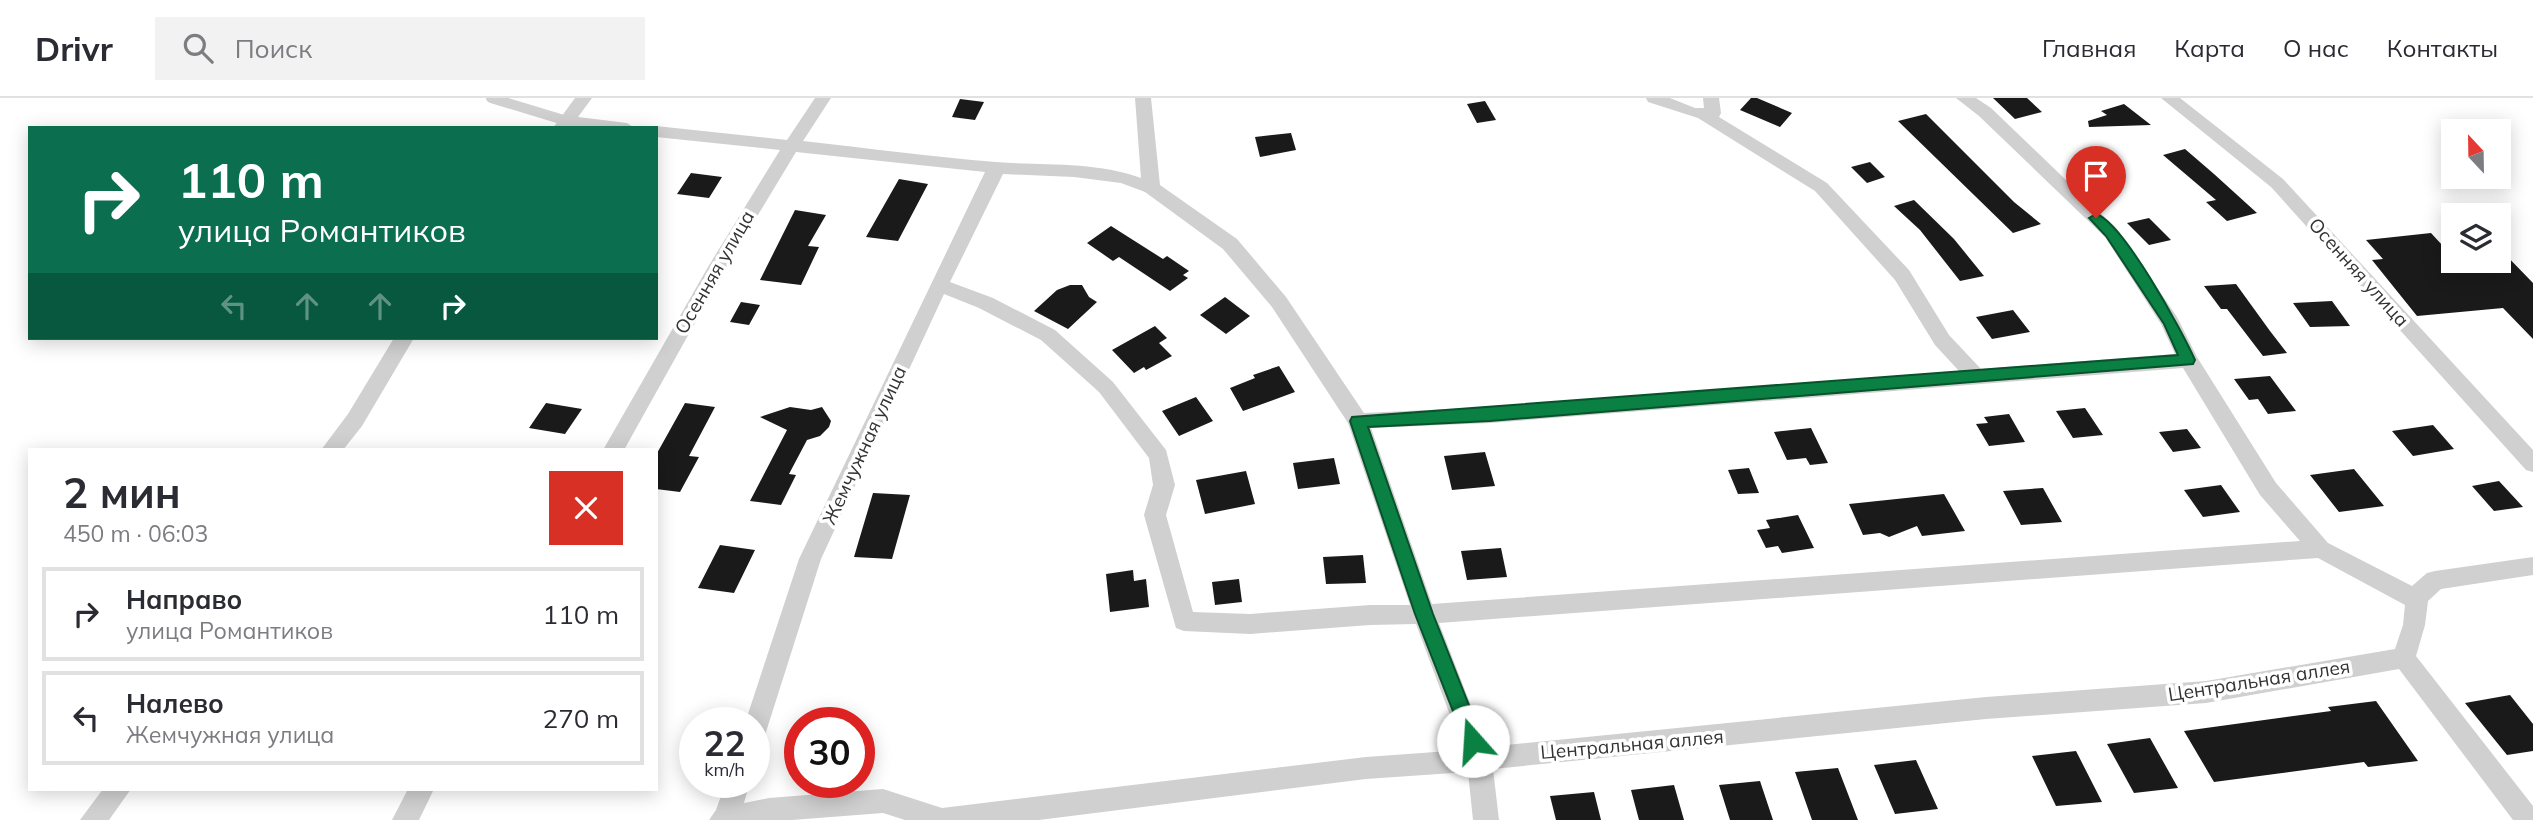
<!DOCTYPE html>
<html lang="ru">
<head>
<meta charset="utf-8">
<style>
  :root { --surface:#fff; --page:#f2f2f3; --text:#2b2b33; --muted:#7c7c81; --line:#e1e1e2 }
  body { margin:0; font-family:Mulish,sans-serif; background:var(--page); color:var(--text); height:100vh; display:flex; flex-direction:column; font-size:26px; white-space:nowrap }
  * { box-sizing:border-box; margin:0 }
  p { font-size:23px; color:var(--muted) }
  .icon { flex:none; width:38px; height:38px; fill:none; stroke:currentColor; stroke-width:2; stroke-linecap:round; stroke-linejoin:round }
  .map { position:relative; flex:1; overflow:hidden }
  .panel { position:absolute; left:28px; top:350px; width:630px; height:343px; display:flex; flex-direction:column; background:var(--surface); border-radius:0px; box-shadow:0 4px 18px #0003 }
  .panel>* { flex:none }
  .banner { position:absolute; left:28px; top:28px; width:630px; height:214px; border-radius:0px; box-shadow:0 4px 18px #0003; background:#0b6e4f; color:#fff; overflow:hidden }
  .needle { width:46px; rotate:338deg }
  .buttons { position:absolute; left:2441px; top:21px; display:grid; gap:14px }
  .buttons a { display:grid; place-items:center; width:70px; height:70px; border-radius:0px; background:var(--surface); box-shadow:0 4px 18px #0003; font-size:35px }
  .speed { position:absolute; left:679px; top:609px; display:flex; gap:14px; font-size:35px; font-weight:700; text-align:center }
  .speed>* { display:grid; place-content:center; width:91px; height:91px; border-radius:50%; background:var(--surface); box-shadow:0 4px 18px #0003; line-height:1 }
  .speed small { font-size:18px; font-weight:400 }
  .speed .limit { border:10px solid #d22; background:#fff; color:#111 }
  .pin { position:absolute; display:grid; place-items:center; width:60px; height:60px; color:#fff; margin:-72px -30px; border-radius:50% 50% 50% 0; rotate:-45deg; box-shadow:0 0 7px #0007 }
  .pin .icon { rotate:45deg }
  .me { position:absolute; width:77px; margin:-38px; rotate:341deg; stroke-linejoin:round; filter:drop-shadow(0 0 5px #0008) }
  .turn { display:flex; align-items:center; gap:24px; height:147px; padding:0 35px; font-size:32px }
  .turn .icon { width:91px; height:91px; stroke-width:2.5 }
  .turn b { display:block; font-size:49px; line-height:60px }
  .lanes { display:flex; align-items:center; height:66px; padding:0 35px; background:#0003; justify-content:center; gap:35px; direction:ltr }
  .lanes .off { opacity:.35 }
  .round { display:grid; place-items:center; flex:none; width:74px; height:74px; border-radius:0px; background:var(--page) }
  .overview { display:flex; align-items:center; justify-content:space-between; height:119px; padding:0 35px }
  h1 { font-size:42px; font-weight:700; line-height:52px }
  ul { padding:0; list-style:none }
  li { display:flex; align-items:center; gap:21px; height:94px; margin:0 14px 10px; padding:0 21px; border:4px solid var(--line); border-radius:0px }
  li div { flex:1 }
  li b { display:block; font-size:26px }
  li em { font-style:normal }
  header { display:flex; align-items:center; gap:42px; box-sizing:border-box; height:98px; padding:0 35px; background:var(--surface); border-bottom:2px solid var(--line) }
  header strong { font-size:33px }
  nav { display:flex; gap:38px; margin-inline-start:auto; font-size:24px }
  .search { width:490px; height:63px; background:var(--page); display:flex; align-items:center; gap:18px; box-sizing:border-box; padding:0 24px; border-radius:0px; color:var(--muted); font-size:26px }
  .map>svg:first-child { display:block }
  .building { fill:#1a1a1a }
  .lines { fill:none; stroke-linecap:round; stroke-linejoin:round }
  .lane { stroke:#d0d0d0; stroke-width:10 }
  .street { fill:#d0d0d0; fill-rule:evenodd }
  .route { fill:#0b8043; stroke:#07532c; stroke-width:2 }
  .labels { text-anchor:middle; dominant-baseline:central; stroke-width:7; stroke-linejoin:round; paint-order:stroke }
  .street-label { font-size:19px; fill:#333; stroke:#fff }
</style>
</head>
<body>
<header>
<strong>Drivr</strong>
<div class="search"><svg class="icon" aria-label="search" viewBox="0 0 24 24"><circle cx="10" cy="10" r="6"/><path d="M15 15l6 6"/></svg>Поиск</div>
<nav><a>Главная</a><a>Карта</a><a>О нас</a><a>Контакты</a></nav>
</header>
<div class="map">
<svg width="2533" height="722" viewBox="0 0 2533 722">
  <rect width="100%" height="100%" fill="#fff"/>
  <path class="building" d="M 1751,0 L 1757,0 L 1792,15 L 1780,29 L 1740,12 Z
    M 1993,0 L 2027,0 L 2042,14 L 2015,21 Z
    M 960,1 L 984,4 L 975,22 L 952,19 Z
    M 1485,3 L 1496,22 L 1477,25 L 1467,6 Z
    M 2124,6 L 2151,27 L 2089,29 L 2088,23 L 2107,17 L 2101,13 Z
    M 1926,16 L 2014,104 L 2041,126 L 2013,135 L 1898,23 Z
    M 1291,35 L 1296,52 L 1260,59 L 1255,39 Z
    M 2185,51 L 2214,76 L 2257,115 L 2227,123 L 2206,104 L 2216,102 L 2163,57 Z
    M 1870,64 L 1885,79 L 1867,85 L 1851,69 Z
    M 691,75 L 722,79 L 709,100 L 677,96 Z
    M 899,81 L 928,86 L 898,143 L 866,139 Z
    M 1914,102 L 1954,141 L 1984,178 L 1960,183 L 1920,132 L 1894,108 Z
    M 795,112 L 826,117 L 808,148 L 819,149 L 801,187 L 760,182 Z
    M 2149,120 L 2171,142 L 2149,147 L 2127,125 Z
    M 1111,128 L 1163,161 L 1167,158 L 1189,173 L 1183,177 L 1188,180 L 1170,193 L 1119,159 L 1113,163 L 1087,145 Z
    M 2431,135 L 2443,148 L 2454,147 L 2454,163 L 2499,163 L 2499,150 L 2533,185 L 2533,241 L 2503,210 L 2417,218 L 2372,162 L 2383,161 L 2366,142 Z
    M 2236,186 L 2270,233 L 2287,255 L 2263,258 L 2227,211 L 2221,211 L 2204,188 Z
    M 1070,187 L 1082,187 L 1089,199 L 1097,204 L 1068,231 L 1034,213 L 1057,192 Z
    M 1225,199 L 1250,218 L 1226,236 L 1200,217 Z
    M 2332,203 L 2350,228 L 2310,229 L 2293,205 Z
    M 741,204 L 760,207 L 749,227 L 730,224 Z
    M 2013,212 L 2030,234 L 1992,241 L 1976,219 Z
    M 1155,228 L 1167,240 L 1159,245 L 1172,258 L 1146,272 L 1144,269 L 1134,275 L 1112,252 Z
    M 1279,268 L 1295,294 L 1243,313 L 1230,290 L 1255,280 L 1253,277 Z
    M 2270,278 L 2296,313 L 2268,316 L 2258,301 L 2249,302 L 2234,281 Z
    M 1196,299 L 1213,323 L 1179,338 L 1162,313 Z
    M 546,305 L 582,311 L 565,336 L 529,330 Z
    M 685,305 L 715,309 L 689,358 L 699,359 L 680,394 L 656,391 L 656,357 Z
    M 790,309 L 811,312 L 822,309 L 831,323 L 829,329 L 820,338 L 807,342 L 789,376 L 796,377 L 781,407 L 750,403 L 787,332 L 760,319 Z
    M 2085,310 L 2103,337 L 2073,340 L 2056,313 Z
    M 2009,316 L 2025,344 L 1989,348 L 1976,326 L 1988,325 L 1984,319 Z
    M 2433,327 L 2454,351 L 2413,358 L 2392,333 Z
    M 1811,330 L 1828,365 L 1810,367 L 1806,360 L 1787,362 L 1774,334 Z
    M 2187,331 L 2201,350 L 2173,354 L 2159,334 Z
    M 1485,354 L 1495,388 L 1452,392 L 1444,358 Z
    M 1334,360 L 1340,386 L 1298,391 L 1293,365 Z
    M 1749,370 L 1759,395 L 1738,396 L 1728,372 Z
    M 2354,371 L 2384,408 L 2339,414 L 2310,377 Z
    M 1246,373 L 1255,406 L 1205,416 L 1196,382 Z
    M 2499,383 L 2523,409 L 2494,413 L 2472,388 Z
    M 2221,387 L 2240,414 L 2203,419 L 2184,392 Z
    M 2043,390 L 2062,424 L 2021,427 L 2003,393 Z
    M 873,395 L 910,397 L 892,461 L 854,459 Z
    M 1944,396 L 1965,433 L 1922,438 L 1917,428 L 1889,439 L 1880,435 L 1863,437 L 1849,406 Z
    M 1798,417 L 1814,450 L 1782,455 L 1778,448 L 1766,450 L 1757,432 L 1770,430 L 1766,422 Z
    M 720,447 L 755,452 L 734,495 L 698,490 Z
    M 1501,450 L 1507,479 L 1467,482 L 1461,453 Z
    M 1363,457 L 1366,485 L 1326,486 L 1323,459 Z
    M 1133,472 L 1134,483 L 1146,481 L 1149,509 L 1110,514 L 1106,476 Z
    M 1239,481 L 1242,504 L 1215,507 L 1212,484 Z
    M 2510,597 L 2533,626 L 2533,653 L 2507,657 L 2465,605 Z
    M 2376,603 L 2418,663 L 2368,669 L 2364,664 L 2214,684 L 2184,633 L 2331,613 L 2328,609 Z
    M 2150,640 L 2178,690 L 2134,695 L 2107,646 Z
    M 2076,653 L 2102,704 L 2056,708 L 2032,658 Z
    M 1916,662 L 1938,711 L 1895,716 L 1874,667 Z
    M 1838,670 L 1858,722 L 1812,722 L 1795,674 Z
    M 1760,683 L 1773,722 L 1730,722 L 1719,687 Z
    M 1674,687 L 1684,722 L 1639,722 L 1631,692 Z
    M 1594,694 L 1601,722 L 1556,722 L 1550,698 Z"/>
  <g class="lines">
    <path class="lane" d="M 491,0 L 567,23"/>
    <path class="street" d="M 575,0 L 592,0 L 578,19 L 627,25 L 635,30 L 553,30 Z
      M 815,0 L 831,0 L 803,43 C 867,50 932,59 996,64 C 1044,68 1095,63 1141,80 L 1135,0 L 1151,0 L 1160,87 L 1237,141 L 1286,199 L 1364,315 L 1490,309 L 1959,273 L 1935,247 L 1895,182 L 1815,93 L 1698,20 L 1648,4 L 1646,0 L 1670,0 L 1695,10 L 1704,10 L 1703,0 L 1719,0 L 1721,15 L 1719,19 L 1827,85 L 1909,172 L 1949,237 L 1981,271 L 2175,256 L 2161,226 L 2105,139 L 1979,18 L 1956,0 L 1976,0 L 1991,10 L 2117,131 L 2177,219 L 2197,259 L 2276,385 L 2328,445 L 2412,488 L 2427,475 L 2435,473 L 2533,459 L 2533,477 L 2441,491 L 2428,503 L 2425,527 L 2416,558 L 2533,708 L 2533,722 L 2513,722 L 2399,571 L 2206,605 L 1986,621 L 1493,671 L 1499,722 L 1473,722 L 1468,674 L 1366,681 L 1039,722 L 905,722 L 883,715 L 792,722 L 709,722 L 716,712 L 726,684 L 750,684 L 744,705 L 769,700 L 883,691 L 942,710 L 1366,659 L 1463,652 L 1416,526 L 1370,527 L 1250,536 L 1184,533 L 1176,530 L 1144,417 L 1153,387 L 1149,360 L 1099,294 L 1041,242 L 979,210 L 944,196 L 821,461 L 766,634 L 763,642 L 754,645 L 754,625 L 745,625 L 799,461 L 985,74 L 796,54 L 724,173 L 624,352 L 603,352 L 708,169 L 780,52 L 656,39 L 656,30 L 650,30 L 656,28 L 787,42 ZM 1003,76 L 1074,79 L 1121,85 L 1145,94 L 1223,151 L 1272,209 L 1348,325 L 1410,507 L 1370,507 L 1250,516 L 1193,514 L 1166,417 L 1175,387 L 1166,352 L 1113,284 L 1055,232 L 993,200 L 950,184 ZM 2183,270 L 2260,397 L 2300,443 L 1432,506 L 1371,330 L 1490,325 ZM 2318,460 L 2405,507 L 2403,527 L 2395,551 L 2206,583 L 1986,599 L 1487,649 L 1439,525 Z
      M 2161,0 L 2180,0 L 2283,81 L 2533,352 L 2533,374 L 2526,372 L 2271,89 Z
      M 394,240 L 414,240 L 362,328 L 343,352 L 321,352 L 348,316 Z
      M 103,691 L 131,691 L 109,722 L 80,722 Z
      M 408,691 L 434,691 L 419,722 L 392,722 Z"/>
  </g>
  <path class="route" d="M 2096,116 C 2123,124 2182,233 2195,262 L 2193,266 L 1490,323 L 1368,329 L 1433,516 L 1483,643 L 1480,649 L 1473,652 L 1467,649 L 1415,516 L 1350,323 L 1352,319 L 2178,257 L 2164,226 L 2106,138 L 2089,120 Z"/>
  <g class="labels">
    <g class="street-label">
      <text transform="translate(714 174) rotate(-60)">Осенняя улица</text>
      <text transform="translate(2359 174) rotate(48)">Осенняя улица</text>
      <text transform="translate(864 347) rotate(-65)">Жемчужная улица</text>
      <text transform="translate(2259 582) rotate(-9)">Центральная аллея</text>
      <text transform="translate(1632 646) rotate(-5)">Центральная аллея</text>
    </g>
  </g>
</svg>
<div class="buttons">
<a><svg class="needle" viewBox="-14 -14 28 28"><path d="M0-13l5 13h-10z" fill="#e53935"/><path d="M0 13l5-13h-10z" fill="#7c7c81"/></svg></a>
<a><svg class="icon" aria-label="layers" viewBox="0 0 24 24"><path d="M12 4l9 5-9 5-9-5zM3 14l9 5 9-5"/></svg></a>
</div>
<div class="speed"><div>22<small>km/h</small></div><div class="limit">30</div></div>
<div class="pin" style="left:2096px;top:120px;background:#d93025"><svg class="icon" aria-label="arrive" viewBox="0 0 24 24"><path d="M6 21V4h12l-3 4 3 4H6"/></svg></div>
<svg class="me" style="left:1473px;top:643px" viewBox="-20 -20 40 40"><circle r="19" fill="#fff"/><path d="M0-13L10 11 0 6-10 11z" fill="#0b8043"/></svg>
<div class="banner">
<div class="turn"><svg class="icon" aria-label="right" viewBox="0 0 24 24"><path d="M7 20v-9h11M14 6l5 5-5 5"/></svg><div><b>110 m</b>улица Романтиков</div></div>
<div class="lanes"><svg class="icon off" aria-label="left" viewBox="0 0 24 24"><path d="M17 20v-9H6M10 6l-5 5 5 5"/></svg><svg class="icon off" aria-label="ahead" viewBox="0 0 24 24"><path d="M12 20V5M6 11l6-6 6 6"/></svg><svg class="icon off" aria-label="ahead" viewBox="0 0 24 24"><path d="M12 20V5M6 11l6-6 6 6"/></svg><svg class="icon" aria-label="right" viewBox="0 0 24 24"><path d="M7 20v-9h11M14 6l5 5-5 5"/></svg></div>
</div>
<section class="panel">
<div class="overview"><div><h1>2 мин</h1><p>450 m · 06:03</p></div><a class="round" style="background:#d93025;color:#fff"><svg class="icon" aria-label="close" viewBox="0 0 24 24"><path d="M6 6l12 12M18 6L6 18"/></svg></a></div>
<ul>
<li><svg class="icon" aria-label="right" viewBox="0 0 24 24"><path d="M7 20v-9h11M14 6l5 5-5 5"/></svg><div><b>Направо</b><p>улица Романтиков</p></div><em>110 m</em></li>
<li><svg class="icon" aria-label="left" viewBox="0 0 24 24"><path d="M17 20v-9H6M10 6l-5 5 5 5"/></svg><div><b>Налево</b><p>Жемчужная улица</p></div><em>270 m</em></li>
</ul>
</section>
</div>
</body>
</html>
